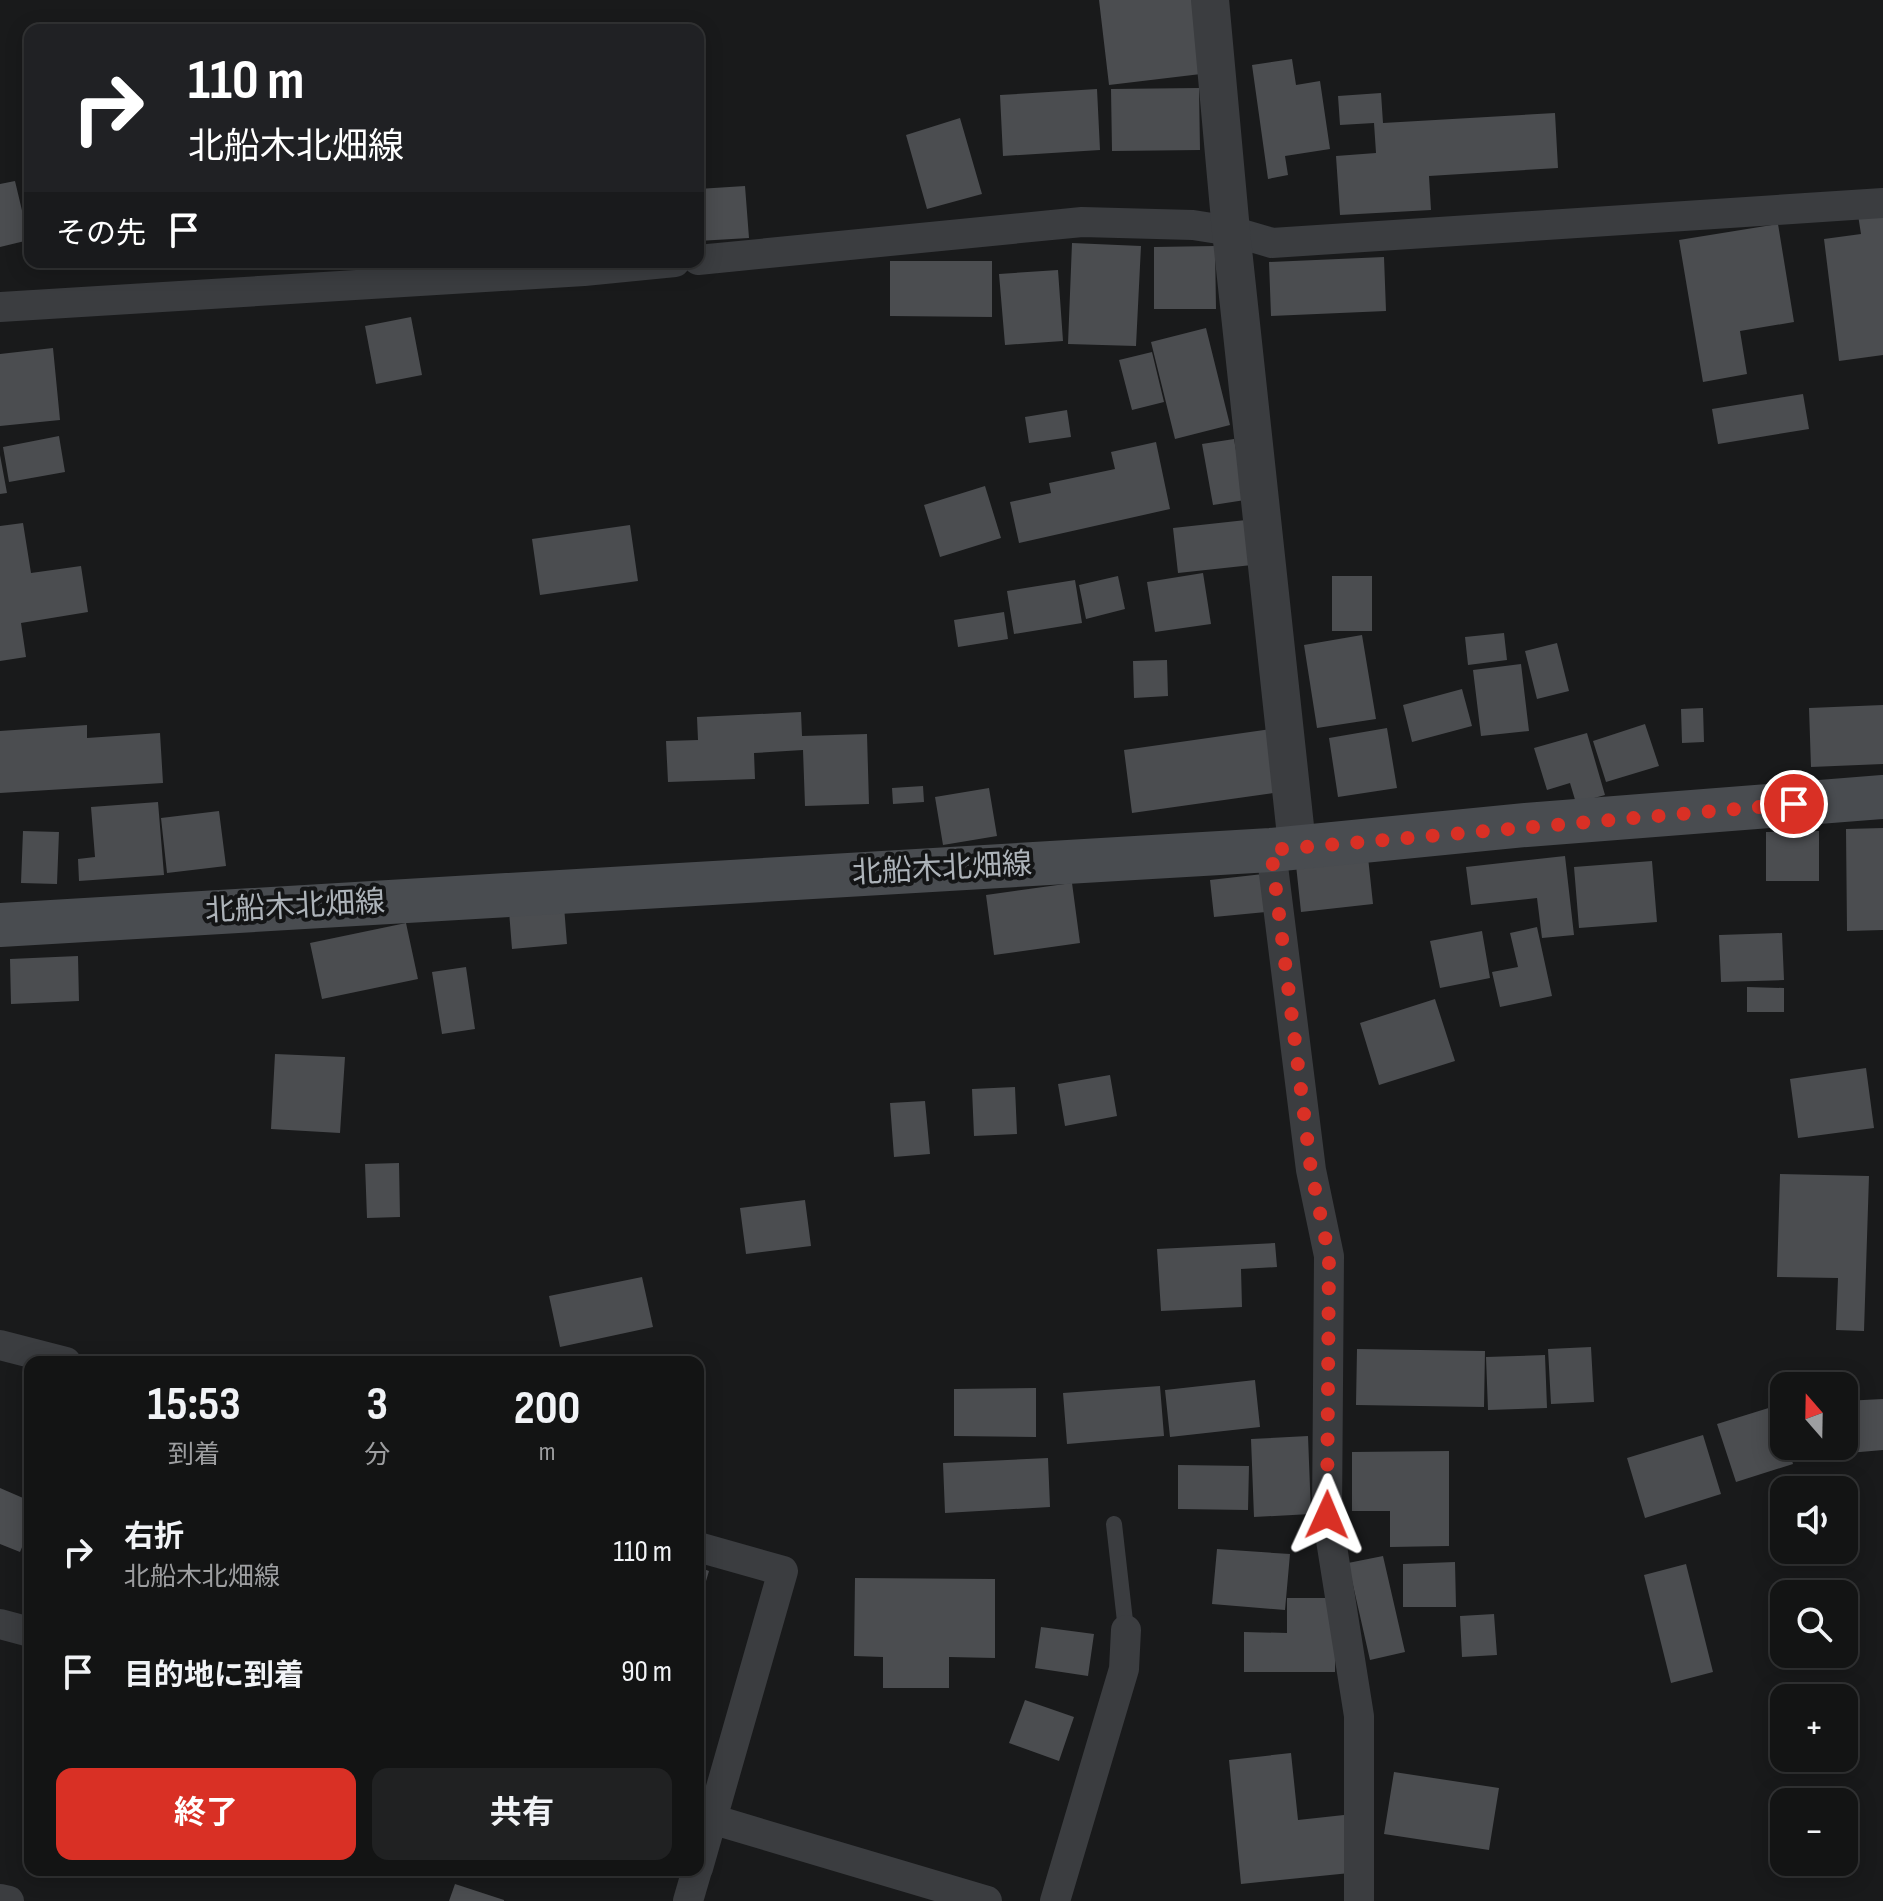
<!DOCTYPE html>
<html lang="ja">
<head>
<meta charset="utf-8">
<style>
  :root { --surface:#131414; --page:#202122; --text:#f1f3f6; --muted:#9d9ea0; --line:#323334; --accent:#d93025 }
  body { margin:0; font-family:"Sofia Sans Condensed","Noto Sans JP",sans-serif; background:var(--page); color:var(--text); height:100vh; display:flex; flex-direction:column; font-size:30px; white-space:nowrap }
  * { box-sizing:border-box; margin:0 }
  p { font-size:26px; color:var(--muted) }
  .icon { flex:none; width:44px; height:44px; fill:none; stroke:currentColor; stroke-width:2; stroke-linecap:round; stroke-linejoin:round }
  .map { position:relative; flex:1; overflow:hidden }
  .panel { position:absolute; left:24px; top:1356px; width:680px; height:520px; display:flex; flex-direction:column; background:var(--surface); border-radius:16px; box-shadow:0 4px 20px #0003,0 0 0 2px var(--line) }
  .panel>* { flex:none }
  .top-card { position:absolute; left:24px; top:24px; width:680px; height:244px; border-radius:16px; box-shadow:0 4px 20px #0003,0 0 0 2px var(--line); background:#202124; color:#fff; overflow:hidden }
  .needle { width:52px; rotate:340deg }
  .fabs { position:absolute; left:1770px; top:1372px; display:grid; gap:16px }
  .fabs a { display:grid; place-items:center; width:88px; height:88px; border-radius:16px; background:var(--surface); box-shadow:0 4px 20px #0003,0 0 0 2px var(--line); font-size:40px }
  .pin { position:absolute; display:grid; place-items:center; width:68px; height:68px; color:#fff; margin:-34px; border:4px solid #fff; border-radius:50%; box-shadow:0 2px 8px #0007 }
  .me { position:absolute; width:88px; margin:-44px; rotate:1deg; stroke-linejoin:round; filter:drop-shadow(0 0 6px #0008) }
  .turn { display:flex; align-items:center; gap:28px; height:168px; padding:0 32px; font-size:36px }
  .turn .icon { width:104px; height:104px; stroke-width:2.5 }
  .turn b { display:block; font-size:56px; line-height:68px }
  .then { display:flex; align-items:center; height:76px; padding:0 32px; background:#0003; gap:16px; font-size:30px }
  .eta { display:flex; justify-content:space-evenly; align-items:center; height:136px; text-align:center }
  .eta b { font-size:48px; font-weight:700; line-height:56px }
  .cta { display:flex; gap:16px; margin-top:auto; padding:16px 32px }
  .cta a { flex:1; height:92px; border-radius:16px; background:var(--accent); color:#fff; font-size:32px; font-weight:700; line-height:92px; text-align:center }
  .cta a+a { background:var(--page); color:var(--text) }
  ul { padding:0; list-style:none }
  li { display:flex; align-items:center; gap:24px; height:120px; padding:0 32px }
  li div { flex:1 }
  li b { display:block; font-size:30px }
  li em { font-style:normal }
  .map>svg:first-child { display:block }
  .building { fill:#4b4d50 }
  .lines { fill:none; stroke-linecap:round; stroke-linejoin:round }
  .service { stroke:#3b3d40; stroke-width:16 }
  .minor { stroke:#3b3d40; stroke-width:30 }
  .tertiary { stroke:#3b3d40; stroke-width:38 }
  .secondary { stroke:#494c50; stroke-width:44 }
  .route { stroke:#d93025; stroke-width:14; stroke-dasharray:0 25.2 }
  .labels { text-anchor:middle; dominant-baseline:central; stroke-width:8; stroke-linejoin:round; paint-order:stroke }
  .street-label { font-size:30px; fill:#adb3b9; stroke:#141516 }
</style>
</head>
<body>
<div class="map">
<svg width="1883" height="1901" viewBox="0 0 1883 1901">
  <rect width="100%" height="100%" fill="#191a1b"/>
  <path class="building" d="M 1099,0 L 1193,0 L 1201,74 L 1109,85 Z
    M 1292,59 L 1296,85 L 1320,81 L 1330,149 L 1285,156 L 1288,175 L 1268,179 L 1252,65 Z
    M 1199,88 L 1200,150 L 1112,151 L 1111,89 Z
    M 1097,89 L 1100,150 L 1003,156 L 1000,95 Z
    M 1381,93 L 1383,123 L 1555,113 L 1558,168 L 1429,176 L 1431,210 L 1340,215 L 1336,156 L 1376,153 L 1374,123 L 1340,125 L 1338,96 Z
    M 960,118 L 982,194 L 927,209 L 906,135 Z
    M 15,181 L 29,240 L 0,247 L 0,184 Z
    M 745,186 L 749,238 L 698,241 L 698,189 Z
    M 1883,211 L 1883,355 L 1839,361 L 1824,239 L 1861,234 L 1858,215 Z
    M 1778,224 L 1794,322 L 1740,331 L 1747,374 L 1703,382 L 1679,240 Z
    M 1072,243 L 1141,246 L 1136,346 L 1068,344 Z
    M 1215,246 L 1216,309 L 1154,309 L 1154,247 Z
    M 1384,257 L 1386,311 L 1271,316 L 1269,262 Z
    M 890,261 L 992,261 L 992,317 L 890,316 Z
    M 1058,270 L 1063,341 L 1005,345 L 999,274 Z
    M 411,317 L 422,375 L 376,384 L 365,326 Z
    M 1206,328 L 1230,425 L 1175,439 L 1151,342 Z
    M 53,348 L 60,420 L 0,426 L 0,354 Z
    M 1152,352 L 1164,402 L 1132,410 L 1119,360 Z
    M 1803,394 L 1809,429 L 1718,444 L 1712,409 Z
    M 1067,410 L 1071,437 L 1029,443 L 1025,417 Z
    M 59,436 L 65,472 L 9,482 L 3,447 Z
    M 1234,439 L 1245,500 L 1213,505 L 1202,444 Z
    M 1156,442 L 1170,509 L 1019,543 L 1010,502 L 1051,493 L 1049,483 L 1115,469 L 1111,452 Z
    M 0,455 L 7,493 L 0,494 Z
    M 985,486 L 1001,538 L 940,557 L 924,505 Z
    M 1246,520 L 1252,565 L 1178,573 L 1173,528 Z
    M 23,523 L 31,573 L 81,566 L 88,612 L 21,623 L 26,657 L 0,661 L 0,526 Z
    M 630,525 L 638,581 L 540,595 L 532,539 Z
    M 1203,573 L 1211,624 L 1155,632 L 1147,582 Z
    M 1118,576 L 1125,609 L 1086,619 L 1079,585 Z
    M 1332,576 L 1372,576 L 1372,631 L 1332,631 Z
    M 1075,580 L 1082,623 L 1014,634 L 1007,591 Z
    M 1004,612 L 1008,639 L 958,647 L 954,620 Z
    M 1504,633 L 1507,660 L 1468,665 L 1465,637 Z
    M 1362,635 L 1376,719 L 1317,728 L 1304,645 Z
    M 1557,643 L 1569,691 L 1537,699 L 1525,651 Z
    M 1167,660 L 1168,696 L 1134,698 L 1133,661 Z
    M 1521,664 L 1529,731 L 1481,736 L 1473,670 Z
    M 1462,689 L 1472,726 L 1412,742 L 1403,705 Z
    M 1883,705 L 1883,764 L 1811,767 L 1809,708 Z
    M 1703,708 L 1704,742 L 1682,743 L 1681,709 Z
    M 801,712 L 802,736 L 867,734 L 869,804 L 805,806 L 803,750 L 754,753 L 755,779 L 668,782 L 666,741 L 698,740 L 697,717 Z
    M 1645,724 L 1659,766 L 1606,782 L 1593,741 Z
    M 87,725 L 87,738 L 160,733 L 163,783 L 0,793 L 0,731 Z
    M 1387,728 L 1397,788 L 1338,797 L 1329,738 Z
    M 1271,729 L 1280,792 L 1132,813 L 1124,750 Z
    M 1587,733 L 1605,795 L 1576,803 L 1570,783 L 1547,790 L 1534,748 Z
    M 923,786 L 924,802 L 893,804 L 892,788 Z
    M 989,788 L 997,836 L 943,845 L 935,797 Z
    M 158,802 L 164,875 L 79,881 L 78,859 L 95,857 L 91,807 Z
    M 219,811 L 226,866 L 167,873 L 161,818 Z
    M 1883,828 L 1883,930 L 1847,931 L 1846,829 Z
    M 23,831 L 59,832 L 57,884 L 21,883 Z
    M 1819,831 L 1819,881 L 1766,881 L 1766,832 Z
    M 1565,856 L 1574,935 L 1542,938 L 1537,898 L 1471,905 L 1466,867 Z
    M 1368,857 L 1373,904 L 1301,912 L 1296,865 Z
    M 1652,861 L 1657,922 L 1579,928 L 1574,867 Z
    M 1263,874 L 1266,912 L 1214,917 L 1210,880 Z
    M 1072,883 L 1080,943 L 994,955 L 986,895 Z
    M 564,906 L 567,944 L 512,949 L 509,911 Z
    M 406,923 L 418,979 L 322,999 L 310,943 Z
    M 1537,927 L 1552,996 L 1500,1007 L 1492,972 L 1518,967 L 1510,933 Z
    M 1482,931 L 1490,978 L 1440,988 L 1430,941 Z
    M 1782,933 L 1784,980 L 1721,982 L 1719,935 Z
    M 78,956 L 79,1001 L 11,1004 L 10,959 Z
    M 466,967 L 475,1029 L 442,1034 L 432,972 Z
    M 1747,987 L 1784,988 L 1784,1012 L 1747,1012 Z
    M 1435,999 L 1455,1061 L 1379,1085 L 1360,1023 Z
    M 275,1054 L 345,1057 L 340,1133 L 271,1129 Z
    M 1866,1068 L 1874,1128 L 1798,1138 L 1790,1079 Z
    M 1110,1075 L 1117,1116 L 1065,1126 L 1058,1084 Z
    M 1015,1087 L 1017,1134 L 974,1136 L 972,1089 Z
    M 925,1101 L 930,1154 L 894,1157 L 890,1103 Z
    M 399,1163 L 400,1217 L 367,1218 L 365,1164 Z
    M 1780,1174 L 1869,1176 L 1864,1331 L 1836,1330 L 1838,1278 L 1777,1277 Z
    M 805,1200 L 811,1246 L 746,1254 L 740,1208 Z
    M 1275,1243 L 1277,1267 L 1241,1269 L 1242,1307 L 1161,1311 L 1157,1249 Z
    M 642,1277 L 653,1327 L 560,1347 L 549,1296 Z
    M 1591,1347 L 1594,1402 L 1551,1404 L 1548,1349 Z
    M 1357,1349 L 1485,1351 L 1484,1407 L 1356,1405 Z
    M 1545,1355 L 1547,1408 L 1488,1410 L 1486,1357 Z
    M 1255,1380 L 1260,1427 L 1170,1437 L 1165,1390 Z
    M 1160,1386 L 1164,1436 L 1067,1444 L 1063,1393 Z
    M 1036,1388 L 1036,1437 L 954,1436 L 954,1389 Z
    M 1883,1399 L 1883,1450 L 1814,1456 L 1813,1446 L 1844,1446 L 1844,1401 Z
    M 1775,1406 L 1784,1434 L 1784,1446 L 1788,1446 L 1793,1464 L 1736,1482 L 1717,1424 Z
    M 1703,1435 L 1721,1494 L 1645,1518 L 1627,1458 Z
    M 1308,1436 L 1311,1514 L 1254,1517 L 1251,1439 Z
    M 1449,1451 L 1449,1546 L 1390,1547 L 1390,1511 L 1352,1511 L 1352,1452 Z
    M 1048,1458 L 1050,1507 L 945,1513 L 943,1463 Z
    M 1178,1465 L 1249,1466 L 1248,1510 L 1178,1509 Z
    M 0,1488 L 30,1501 L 30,1528 L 20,1552 L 0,1544 Z
    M 1217,1549 L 1290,1554 L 1285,1610 L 1212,1604 Z
    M 1383,1556 L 1405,1652 L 1370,1660 L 1348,1563 Z
    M 1455,1562 L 1456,1607 L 1403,1607 L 1403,1564 Z
    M 1686,1564 L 1713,1672 L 1671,1683 L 1644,1575 Z
    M 698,1567 L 709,1571 L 699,1605 L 698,1605 Z
    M 855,1578 L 995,1579 L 995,1658 L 949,1657 L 949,1688 L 883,1688 L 883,1657 L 854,1656 Z
    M 1287,1598 L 1336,1598 L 1335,1672 L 1244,1672 L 1244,1632 L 1287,1633 Z
    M 1494,1614 L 1497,1655 L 1462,1657 L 1460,1616 Z
    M 1041,1627 L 1094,1634 L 1088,1676 L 1035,1668 Z
    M 1025,1700 L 1074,1717 L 1059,1761 L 1009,1743 Z
    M 1291,1753 L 1298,1820 L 1344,1815 L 1350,1873 L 1241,1884 L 1229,1760 Z
    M 1394,1772 L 1499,1788 L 1489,1850 L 1384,1834 Z
    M 455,1884 L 504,1900 L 504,1901 L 449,1901 Z"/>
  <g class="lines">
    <path class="service" d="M 1114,1524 L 1126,1630"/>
    <path class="minor" d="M 698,260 L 1082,222 L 1193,225 L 1231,231 L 1272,243 L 1883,203
      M 0,307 L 584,271 L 675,262
      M 1271,850 L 1311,1170 L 1329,1256 L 1327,1515 L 1359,1716 L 1359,1901
      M 0,1345 L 66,1362
      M 698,1547 L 783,1571 L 698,1868
      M 0,1624 L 30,1632
      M 698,1815 L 987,1901
      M 0,1899 L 9,1901
      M 688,1901 L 697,1870
      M 1055,1901 L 1124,1669 L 1126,1630"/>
    <path class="tertiary" d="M 1210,0 L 1231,231 L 1297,845"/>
    <path class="secondary" d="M 0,925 L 1271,850 L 1526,825 L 1883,797"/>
  </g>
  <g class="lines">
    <path class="route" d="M 1327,1515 L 1329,1256 L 1311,1170 L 1271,850 L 1794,804"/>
  </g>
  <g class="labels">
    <g class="street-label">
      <text transform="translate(942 869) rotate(-3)">北船木北畑線</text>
      <text transform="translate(295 907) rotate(-3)">北船木北畑線</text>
    </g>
  </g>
</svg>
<div class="fabs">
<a><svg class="needle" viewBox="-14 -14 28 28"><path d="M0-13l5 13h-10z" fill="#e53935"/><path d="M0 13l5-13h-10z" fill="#9d9ea0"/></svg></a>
<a><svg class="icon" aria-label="sound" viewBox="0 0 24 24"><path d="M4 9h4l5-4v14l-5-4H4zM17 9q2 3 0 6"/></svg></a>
<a><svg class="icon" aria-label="search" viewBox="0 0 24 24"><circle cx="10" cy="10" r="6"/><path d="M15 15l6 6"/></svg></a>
<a>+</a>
<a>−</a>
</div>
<div class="pin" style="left:1794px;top:804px;background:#d93025"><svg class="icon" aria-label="arrive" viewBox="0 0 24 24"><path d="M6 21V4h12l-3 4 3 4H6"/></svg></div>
<svg class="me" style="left:1327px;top:1515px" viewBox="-20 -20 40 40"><path d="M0-17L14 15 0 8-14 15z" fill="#d93025" stroke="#fff" stroke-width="4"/></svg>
<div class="top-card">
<div class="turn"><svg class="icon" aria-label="right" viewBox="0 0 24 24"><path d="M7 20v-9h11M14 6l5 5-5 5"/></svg><div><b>110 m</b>北船木北畑線</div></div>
<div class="then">その先<svg class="icon" aria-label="arrive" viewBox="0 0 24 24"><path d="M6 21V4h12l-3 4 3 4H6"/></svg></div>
</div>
<section class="panel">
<div class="eta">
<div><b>15:53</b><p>到着</p></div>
<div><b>3</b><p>分</p></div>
<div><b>200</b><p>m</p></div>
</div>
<ul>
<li><svg class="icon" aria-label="right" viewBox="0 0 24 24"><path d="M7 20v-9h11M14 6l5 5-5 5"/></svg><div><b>右折</b><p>北船木北畑線</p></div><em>110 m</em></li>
<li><svg class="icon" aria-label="arrive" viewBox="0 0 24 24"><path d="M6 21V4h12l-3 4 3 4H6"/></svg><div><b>目的地に到着</b></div><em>90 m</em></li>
</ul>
<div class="cta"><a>終了</a><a>共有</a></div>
</section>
</div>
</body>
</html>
